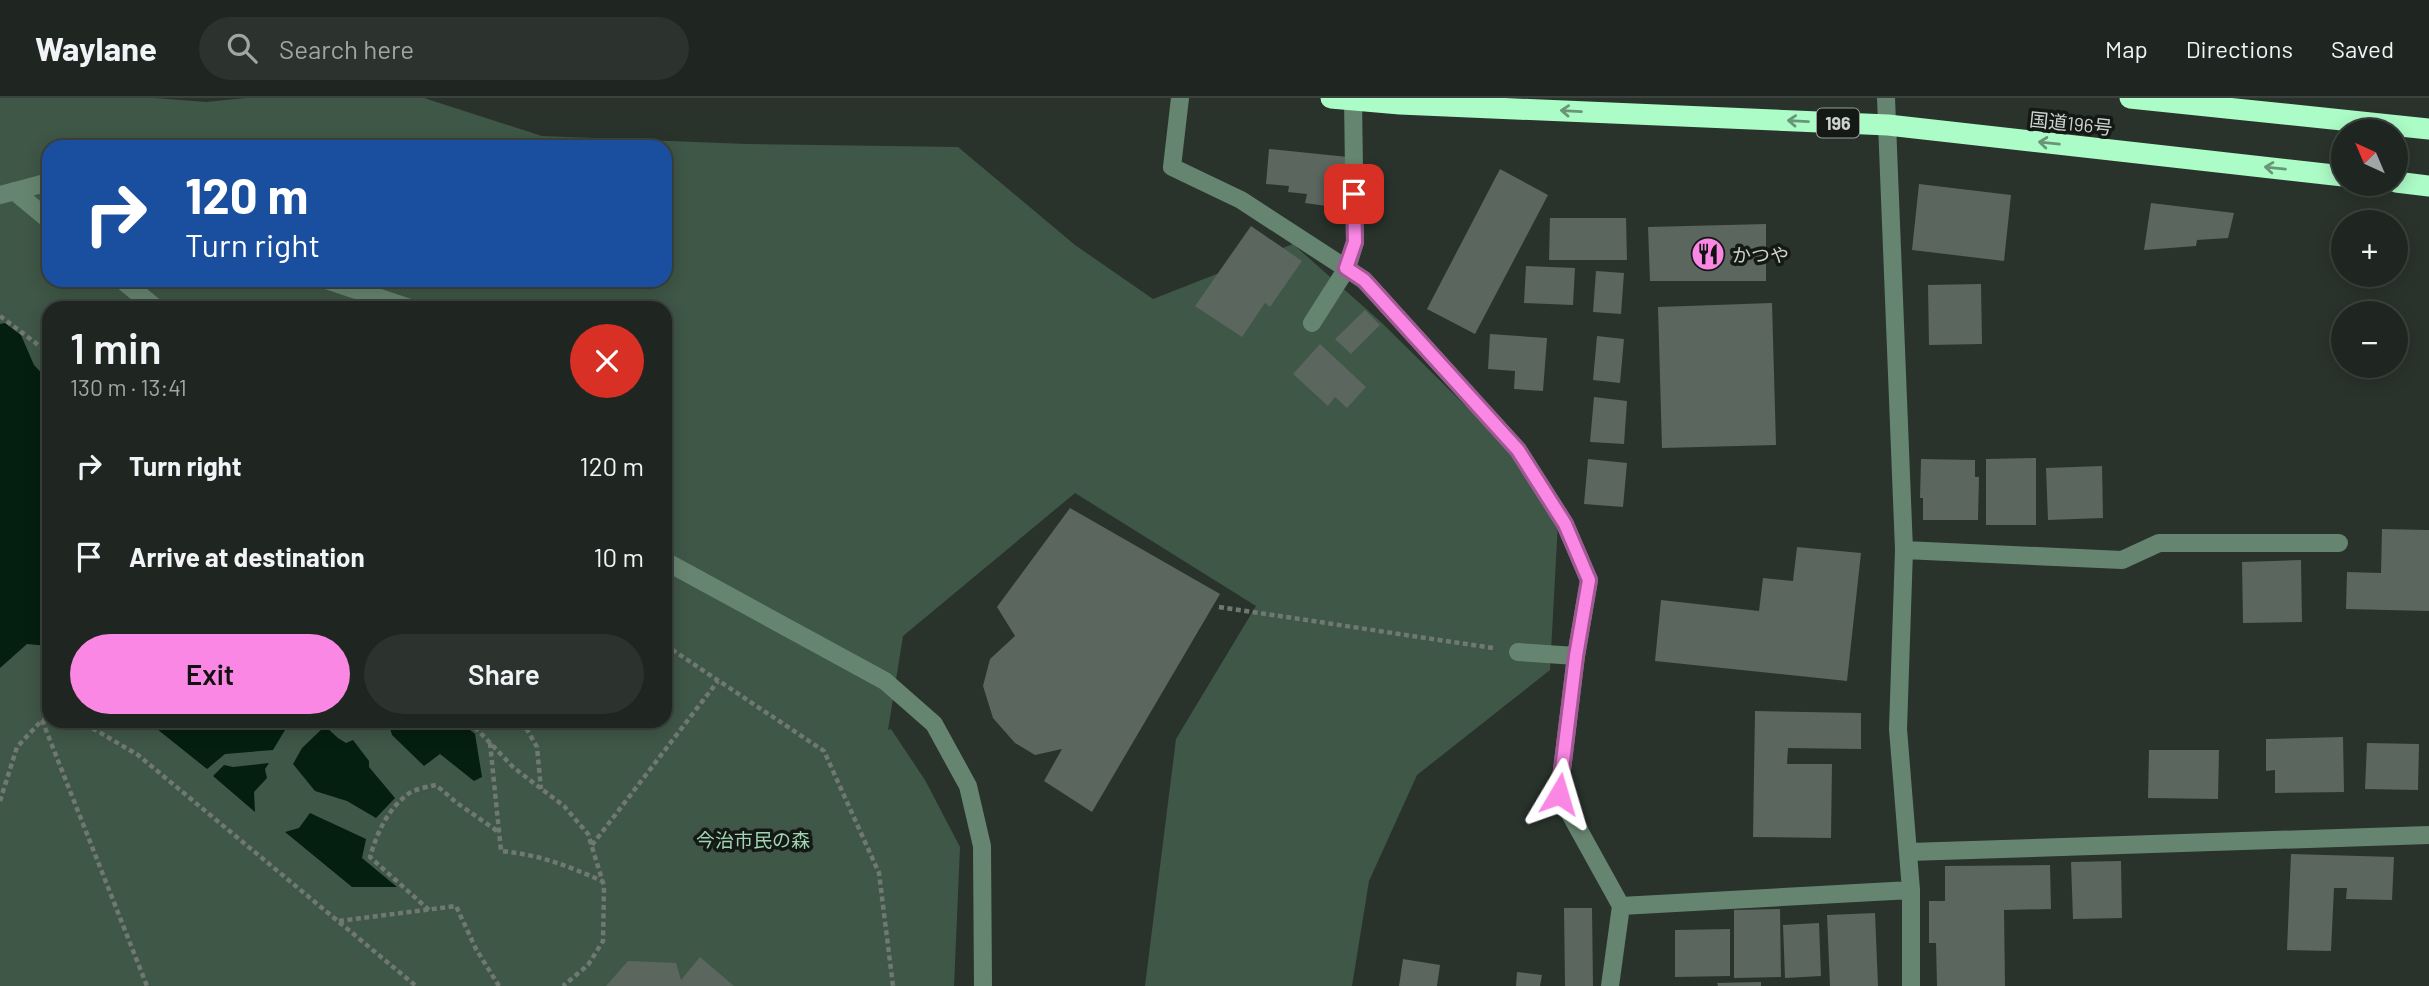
<!DOCTYPE html>
<html lang="en">
<head>
<meta charset="utf-8">
<style>
  :root { --surface:#1f2621; --page:#2c322e; --text:#f1f3f6; --muted:#a1a5a5; --line:#3c433f; --accent:#fb87e5 }
  body { margin:0; font-family:Barlow,"Noto Sans JP",sans-serif; background:var(--page); color:var(--text); height:100vh; display:flex; flex-direction:column; font-size:26px; white-space:nowrap }
  * { box-sizing:border-box; margin:0 }
  p { font-size:23px; color:var(--muted) }
  .icon { flex:none; width:38px; height:38px; fill:none; stroke:currentColor; stroke-width:2; stroke-linecap:round; stroke-linejoin:round }
  .map { position:relative; flex:1; overflow:hidden }
  .sheet { position:absolute; left:42px; top:203px; width:630px; height:427px; display:flex; flex-direction:column; background:var(--surface); border-radius:21px; box-shadow:0 4px 18px #0003,0 0 0 2px var(--line) }
  .sheet>* { flex:none }
  .banner { position:absolute; left:42px; top:42px; width:630px; height:147px; border-radius:21px; box-shadow:0 4px 18px #0003,0 0 0 2px var(--line); background:#1a4fa0; color:#fff; overflow:hidden }
  .needle { width:46px; rotate:316deg }
  .buttons { position:absolute; left:2331px; top:21px; display:grid; gap:14px }
  .buttons a { display:grid; place-items:center; width:77px; height:77px; border-radius:50%; background:var(--surface); box-shadow:0 4px 18px #0003,0 0 0 2px var(--line); font-size:35px }
  .pin { position:absolute; display:grid; place-items:center; width:60px; height:60px; color:#fff; margin:-30px; border-radius:14px; box-shadow:0 4px 10px #0006 }
  .me { position:absolute; width:77px; margin:-38px; rotate:7deg; stroke-linejoin:round; filter:drop-shadow(0 0 5px #0008) }
  .turn { display:flex; align-items:center; gap:24px; height:147px; padding:0 28px; font-size:32px }
  .turn .icon { width:91px; height:91px; stroke-width:2.5 }
  .turn b { display:block; font-size:49px; line-height:60px }
  .round { display:grid; place-items:center; flex:none; width:74px; height:74px; border-radius:37px; background:var(--page) }
  .headline { display:flex; align-items:center; justify-content:space-between; height:119px; padding:0 28px }
  h1 { font-size:42px; font-weight:600; line-height:52px }
  .cta { display:flex; gap:14px; margin-top:auto; padding:14px 28px }
  .cta a { flex:1; height:80px; border-radius:42px; background:var(--accent); color:#111; font-size:28px; font-weight:600; line-height:80px; text-align:center }
  .cta a+a { background:var(--page); color:var(--text) }
  ul { padding:0; list-style:none }
  li { display:flex; align-items:center; gap:21px; height:91px; padding:0 28px }
  li div { flex:1 }
  li b { display:block; font-size:26px }
  li em { font-style:normal }
  header { display:flex; align-items:center; gap:42px; box-sizing:border-box; height:98px; padding:0 35px; background:var(--surface); border-bottom:2px solid var(--line) }
  header strong { font-size:33px }
  nav { display:flex; gap:38px; margin-inline-start:auto; font-size:24px }
  .search { width:490px; height:63px; background:var(--page); display:flex; align-items:center; gap:18px; box-sizing:border-box; padding:0 24px; border-radius:38px; color:var(--muted); font-size:26px }
  .map>svg:first-child { display:block }
  .green { fill:#3f5747; fill-rule:evenodd }
  .water { fill:#041f0f }
  .building { fill:#5b665e }
  .lines { fill:none; stroke-linecap:round; stroke-linejoin:round }
  .path { stroke:#707872; stroke-width:4.5; stroke-dasharray:5 3.5; stroke-linecap:butt }
  .minor { stroke:#668570; stroke-width:18 }
  .highway { stroke:#acfcc7; stroke-width:21 }
  .oneway { stroke:#689677 }
  .route-casing { stroke:#a35895; stroke-width:18 }
  .route { stroke:#fb87e5; stroke-width:12 }
  .labels { text-anchor:middle; dominant-baseline:central; stroke-width:7; stroke-linejoin:round; paint-order:stroke }
  .shield { fill:#151916; stroke:#969b98; stroke-width:2 }
  .shield-label { font-size:18px; font-weight:bold; fill:#cdd3cf }
  .street-label { font-size:19px; fill:#cdd3cf; stroke:#151916 }
  .poi-label { font-size:19px; fill:#cdd3cf; stroke:#151916; text-anchor:start }
  .park-label { font-size:19px; fill:#9fd5b1; stroke:#151916 }
</style>
</head>
<body>
<header>
<strong>Waylane</strong>
<div class="search"><svg class="icon" aria-label="search" viewBox="0 0 24 24"><circle cx="10" cy="10" r="6"/><path d="M15 15l6 6"/></svg>Search here</div>
<nav><a>Map</a><a>Directions</a><a>Saved</a></nav>
</header>
<div class="map">
<svg width="2429" height="888" viewBox="0 0 2429 888">
  <rect width="100%" height="100%" fill="#29332c"/>
  <path class="green" d="M 0,0 L 155,0 L 206,4 L 246,0 L 424,0 L 542,38 L 746,46 L 958,49 L 1075,147 L 1153,201 L 1293,146 L 1382,225 L 1511,353 L 1558,424 L 1550,572 L 1417,677 L 1369,783 L 1352,888 L 1145,888 L 1176,641 L 1256,508 L 1075,395 L 903,538 L 888,632 L 891,631 L 925,682 L 960,749 L 954,888 L 0,888 ZM 49,49 L 665,49 L 665,182 L 49,182 ZM 49,210 L 665,210 L 665,623 L 49,623 Z"/>
  <path class="water" d="M 5,225 L 21,237 L 34,267 L 49,283 L 49,548 L 27,546 L 0,570 L 0,226 Z
    M 147,623 L 294,623 L 285,632 L 273,652 L 225,656 L 207,671 Z
    M 388,623 L 459,623 L 475,636 L 482,679 L 474,683 L 440,656 L 424,668 L 392,637 Z
    M 325,628 L 338,640 L 346,645 L 353,642 L 369,663 L 369,669 L 395,700 L 376,720 L 347,703 L 315,693 L 293,666 L 302,650 Z
    M 269,665 L 265,671 L 267,680 L 254,694 L 255,714 L 213,678 L 224,667 L 233,669 Z
    M 310,715 L 366,741 L 362,760 L 397,789 L 352,789 L 285,734 L 299,730 Z"/>
  <path class="building" d="M 1269,51 L 1348,59 L 1344,96 L 1335,95 L 1334,109 L 1305,105 L 1307,96 L 1288,94 L 1289,88 L 1266,86 Z
    M 1500,71 L 1548,97 L 1475,236 L 1427,211 Z
    M 1919,86 L 2011,97 L 2004,163 L 1912,152 Z
    M 2151,105 L 2234,115 L 2228,140 L 2197,142 L 2196,148 L 2144,152 Z
    M 1550,120 L 1626,120 L 1627,162 L 1549,162 Z
    M 1766,126 L 1766,183 L 1650,183 L 1648,129 Z
    M 1251,128 L 1302,163 L 1270,209 L 1265,205 L 1242,239 L 1195,208 Z
    M 1526,168 L 1575,170 L 1573,207 L 1524,205 Z
    M 1596,173 L 1624,175 L 1621,216 L 1593,214 Z
    M 1981,186 L 1982,246 L 1929,247 L 1928,187 Z
    M 1772,205 L 1776,347 L 1662,350 L 1658,209 Z
    M 1365,212 L 1380,227 L 1351,256 L 1335,241 Z
    M 1490,236 L 1547,240 L 1543,293 L 1514,291 L 1515,273 L 1488,271 Z
    M 1597,238 L 1624,241 L 1620,285 L 1593,282 Z
    M 1320,246 L 1366,289 L 1347,310 L 1335,299 L 1328,308 L 1293,276 Z
    M 1594,299 L 1627,303 L 1624,346 L 1590,344 Z
    M 2036,360 L 2036,427 L 1986,427 L 1986,361 Z
    M 1588,361 L 1627,365 L 1623,409 L 1584,406 Z
    M 1921,361 L 1975,362 L 1975,379 L 1979,379 L 1978,422 L 1923,422 L 1923,400 L 1920,400 Z
    M 2102,368 L 2103,420 L 2048,422 L 2046,370 Z
    M 1070,410 L 1220,496 L 1092,714 L 1044,683 L 1062,651 L 1035,657 L 1015,645 L 993,620 L 983,588 L 990,561 L 1015,538 L 997,509 Z
    M 2382,431 L 2429,432 L 2429,513 L 2346,511 L 2347,474 L 2381,475 Z
    M 1797,449 L 1861,455 L 1847,583 L 1655,563 L 1661,502 L 1759,513 L 1763,480 L 1793,483 Z
    M 2301,462 L 2302,524 L 2243,525 L 2242,464 Z
    M 1755,613 L 1861,615 L 1861,651 L 1788,650 L 1787,666 L 1832,666 L 1831,740 L 1753,739 Z
    M 2343,639 L 2344,694 L 2275,695 L 2275,672 L 2266,673 L 2266,641 Z
    M 2367,645 L 2419,646 L 2418,692 L 2365,691 Z
    M 2149,652 L 2219,652 L 2218,701 L 2148,700 Z
    M 2291,756 L 2394,759 L 2392,802 L 2346,801 L 2347,790 L 2334,790 L 2331,853 L 2287,852 Z
    M 2121,763 L 2122,820 L 2073,821 L 2071,764 Z
    M 2050,767 L 2051,811 L 2004,812 L 2005,888 L 1937,888 L 1936,845 L 1929,845 L 1929,803 L 1945,803 L 1945,768 Z
    M 1564,810 L 1592,810 L 1593,888 L 1565,888 Z
    M 1780,811 L 1781,879 L 1734,880 L 1734,812 Z
    M 1875,815 L 1878,888 L 1830,888 L 1827,817 Z
    M 1819,825 L 1821,878 L 1785,880 L 1783,827 Z
    M 1730,831 L 1730,878 L 1675,879 L 1675,832 Z
    M 700,859 L 734,888 L 606,888 L 628,863 L 676,865 L 681,882 Z
    M 1403,861 L 1440,867 L 1437,888 L 1399,888 Z
    M 1517,874 L 1542,877 L 1540,888 L 1516,888 Z
    M 1761,884 L 1761,888 L 1718,888 L 1717,885 Z"/>
  <g class="lines">
    <path class="path" d="M 0,218 L 49,255
      M 1219,509 L 1493,550
      M 665,547 L 824,653 L 879,775 L 893,888
      M 42,622 L 94,631 L 138,657 L 416,888
      M 469,623 L 514,670 L 564,708 L 588,736 L 604,788 L 603,843 L 588,867 L 563,888
      M 522,623 L 537,649 L 541,691
      M 490,645 L 501,753 C 540,757 566,767 602,783
      M 0,703 L 17,649 L 42,622 L 147,888
      M 592,747 L 718,583
      M 429,812 L 370,759 C 377,735 387,712 408,696 C 415,691 427,689 436,687 L 457,705 L 500,735
      M 339,823 L 456,808 L 476,851 L 499,888"/>
    <path class="minor" d="M 1180,0 L 1172,69 L 1241,102 L 1364,182 L 1518,352 L 1565,426 L 1589,482 L 1576,558
      M 1886,0 L 1904,452 L 1898,631 L 1911,792 L 1911,888
      M 14,93 L 49,122
      M 0,97 L 49,84
      M 122,182 L 156,210
      M 326,182 L 410,210
      M 1312,225 L 1347,170 L 1355,144 L 1353,0
      M 1904,452 L 2122,462 L 2159,445 L 2339,445
      M 665,463 L 885,583 L 934,626 L 968,688 L 982,748 L 983,888
      M 1518,554 L 1576,558 L 1559,696 L 1621,808 L 1610,888
      M 1909,754 L 2429,737
      M 1621,808 L 1911,792"/>
    <path class="highway" d="M 1331,0 L 1400,6 L 1888,27 L 2343,78
      M 2130,0 L 2429,31
      M 2396,84 L 2429,88"/>
  </g>
  <defs><path id="oneway-shaft" d="M-6 0H5M1.5-3L5.5 0L1.5 3" fill="none" stroke-width="1.6" stroke-linecap="round" stroke-linejoin="round" transform="scale(1.75)"/></defs>
  <g class="oneway">
    <use href="#oneway-shaft" transform="translate(1571 13) rotate(-177)"/>
    <use href="#oneway-shaft" transform="translate(1798 23) rotate(-177)"/>
    <use href="#oneway-shaft" transform="translate(2049 45) rotate(-174)"/>
    <use href="#oneway-shaft" transform="translate(2275 70) rotate(-174)"/>
  </g>
  <g class="lines">
    <defs>
      <path id="route" d="M 1354,96 L 1355,144 L 1346,170 L 1364,182 L 1518,352 L 1565,426 L 1589,482 L 1576,558 L 1559,696"/>
    </defs>
    <use href="#route" class="route-casing"/>
    <use href="#route" class="route"/>
  </g>
  <defs>
    <symbol id="restaurant-disc" viewBox="-11 -11 22 22"><circle r="9.5" fill="#fb87e5" stroke="#151916"/><path d="M-5-6h1v4h1v-4h1v4h1v-4h1v5L-1.5 .5V6h-2V.5L-5-1ZM5-6V6H3V1.5H1.5Q1.5-4 5-6Z" fill="#111"/></symbol>
  </defs>
  <g fill-rule="evenodd">
    <use href="#restaurant-disc" x="1689" y="137" width="38" height="38"/>
  </g>
  <g class="labels">
    <rect class="shield" x="1817" y="10.5" width="42" height="29" rx="5"/>
    <g class="shield-label">
      <text x="1838" y="25">196</text>
    </g>
    <g class="street-label">
      <text transform="translate(2071 25) rotate(6)">国道196号</text>
    </g>
    <g class="poi-label">
      <text x="1732" y="156">かつや</text>
    </g>
    <g class="park-label">
      <text x="753" y="741">今治市民の森</text>
    </g>
  </g>
</svg>
<div class="buttons">
<a><svg class="needle" viewBox="-14 -14 28 28"><path d="M0-13l5 13h-10z" fill="#e53935"/><path d="M0 13l5-13h-10z" fill="#a1a5a5"/></svg></a>
<a>+</a>
<a>−</a>
</div>
<div class="pin" style="left:1354px;top:96px;background:#d93025"><svg class="icon" aria-label="arrive" viewBox="0 0 24 24"><path d="M6 21V4h12l-3 4 3 4H6"/></svg></div>
<svg class="me" style="left:1559px;top:696px" viewBox="-20 -20 40 40"><path d="M0-17L14 15 0 8-14 15z" fill="#fb87e5" stroke="#fff" stroke-width="4"/></svg>
<div class="banner">
<div class="turn"><svg class="icon" aria-label="right" viewBox="0 0 24 24"><path d="M7 20v-9h11M14 6l5 5-5 5"/></svg><div><b>120 m</b>Turn right</div></div>
</div>
<section class="sheet">
<div class="headline"><div><h1>1 min</h1><p>130 m · 13:41</p></div><a class="round" style="background:#d93025;color:#fff"><svg class="icon" aria-label="close" viewBox="0 0 24 24"><path d="M6 6l12 12M18 6L6 18"/></svg></a></div>
<ul>
<li><svg class="icon" aria-label="right" viewBox="0 0 24 24"><path d="M7 20v-9h11M14 6l5 5-5 5"/></svg><div><b>Turn right</b></div><em>120 m</em></li>
<li><svg class="icon" aria-label="arrive" viewBox="0 0 24 24"><path d="M6 21V4h12l-3 4 3 4H6"/></svg><div><b>Arrive at destination</b></div><em>10 m</em></li>
</ul>
<div class="cta"><a>Exit</a><a>Share</a></div>
</section>
</div>
</body>
</html>
